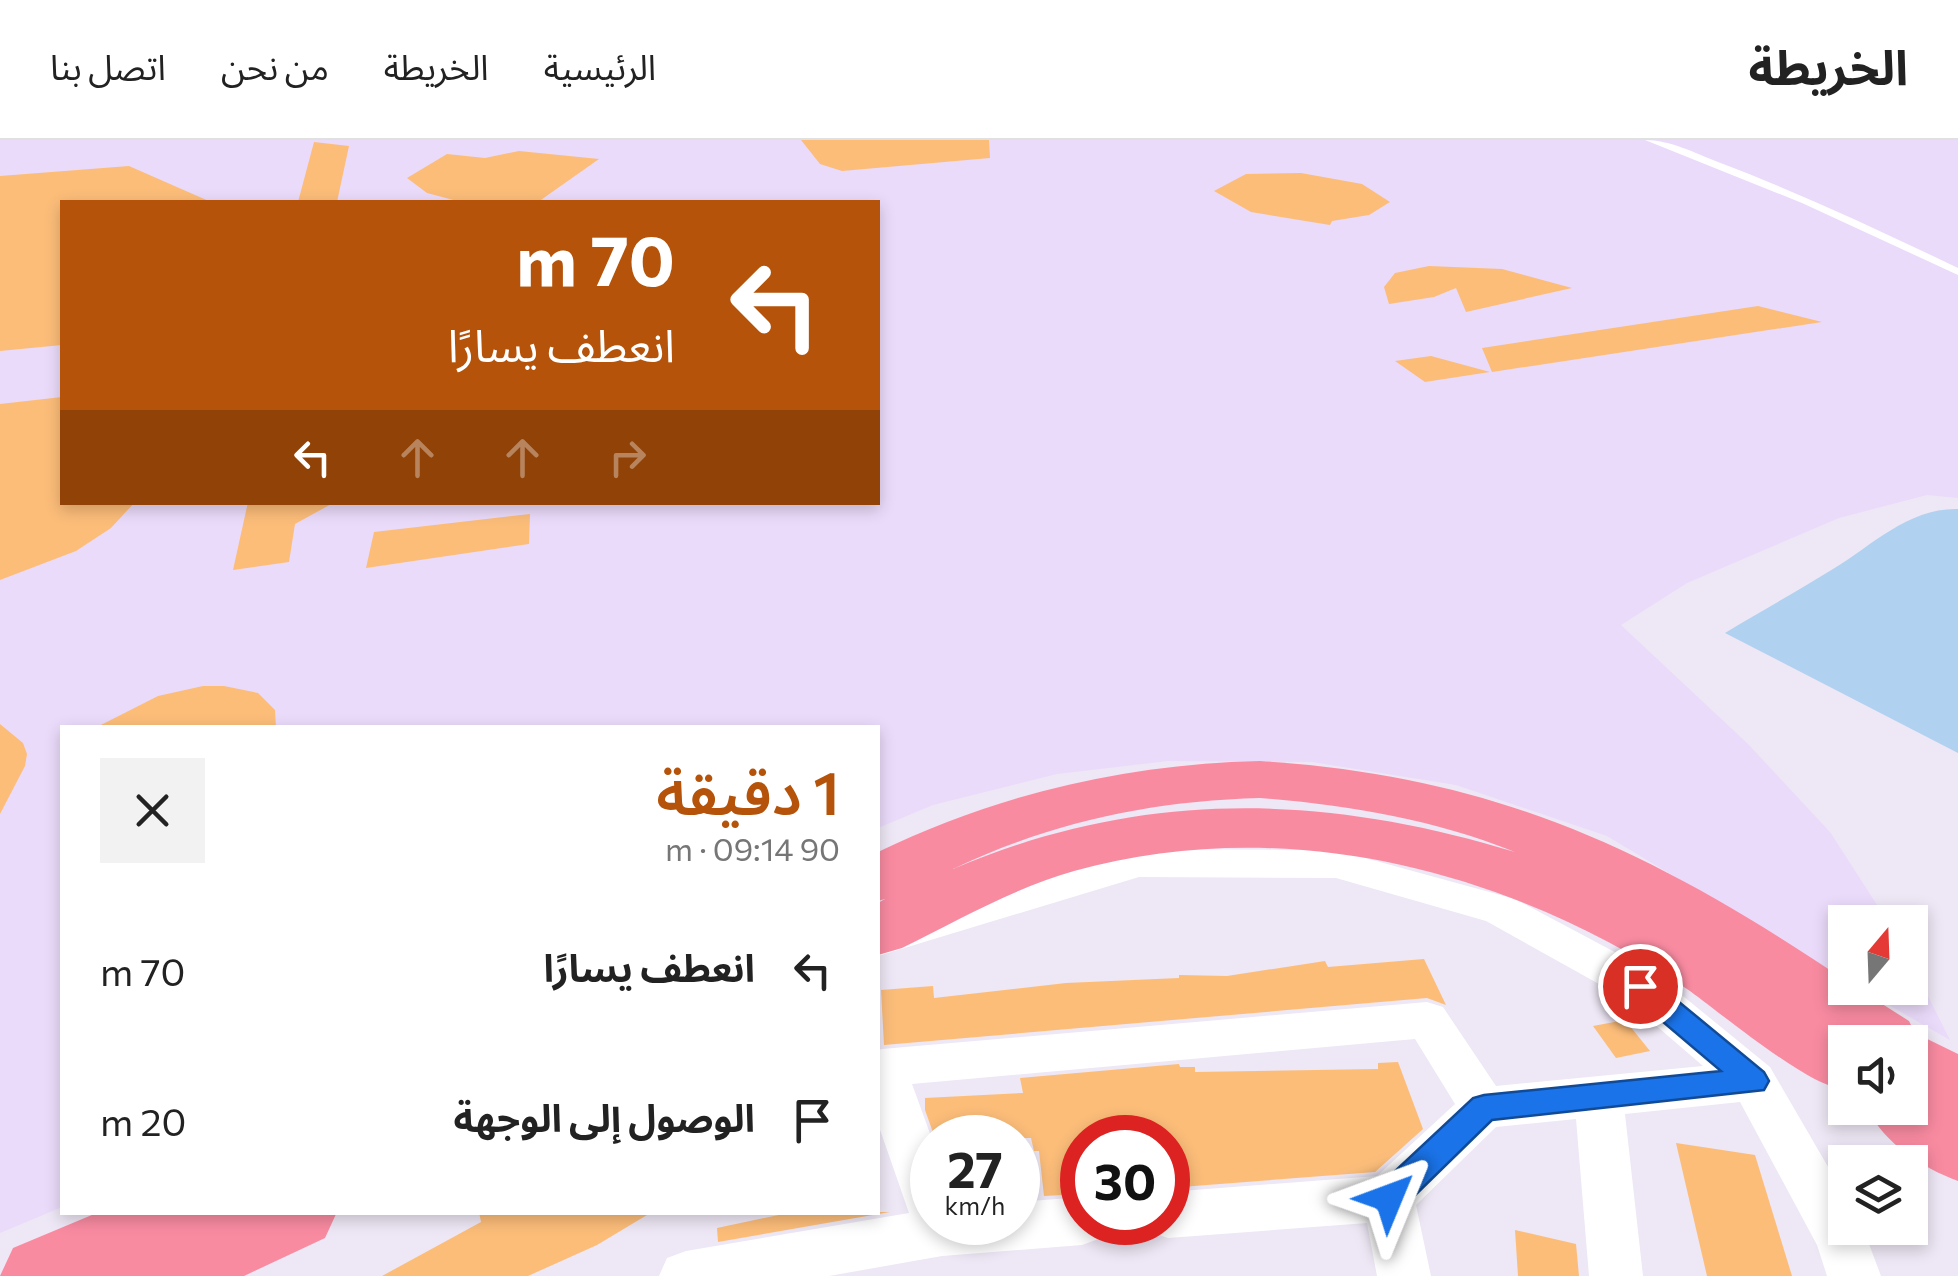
<!DOCTYPE html>
<html lang="ar">
<head>
<meta charset="utf-8">
<style>
  :root { --surface:#fff; --page:#f2f2f2; --text:#222; --muted:#767676; --line:#e0e0e0; --accent:#b45309 }
  body { margin:0; font-family:Commissioner,"Noto Sans Arabic",sans-serif; background:var(--page); color:var(--text); direction:rtl; height:100vh; display:flex; flex-direction:column; font-size:38px; white-space:nowrap }
  * { box-sizing:border-box; margin:0 }
  p { font-size:32px; color:var(--muted) }
  .icon { flex:none; width:55px; height:55px; fill:none; stroke:currentColor; stroke-width:2; stroke-linecap:round; stroke-linejoin:round }
  .map { position:relative; flex:1; overflow:hidden; direction:ltr }
  .drawer { position:absolute; left:60px; top:585px; width:820px; height:490px; display:flex; flex-direction:column; background:var(--surface); border-radius:0px; box-shadow:0 5px 15px #0003; direction:rtl }
  .drawer>* { flex:none }
  .top-card { position:absolute; left:60px; top:60px; width:820px; height:305px; border-radius:0px; box-shadow:0 5px 15px #0003; direction:rtl; background:#b45309; color:#fff; overflow:hidden }
  .needle { width:65px; rotate:19deg }
  .buttons { position:absolute; left:1828px; top:765px; display:grid; gap:20px }
  .buttons a { display:grid; place-items:center; width:100px; height:100px; border-radius:0px; background:var(--surface); box-shadow:0 5px 15px #0003; font-size:50px }
  .speed { position:absolute; left:910px; top:975px; display:flex; gap:20px; font-size:50px; font-weight:700; text-align:center }
  .speed>* { display:grid; place-content:center; width:130px; height:130px; border-radius:50%; background:var(--surface); box-shadow:0 5px 15px #0003; line-height:1 }
  .speed small { font-size:25px; font-weight:400 }
  .speed .limit { border:15px solid #d22; background:#fff; color:#111 }
  .pin { position:absolute; display:grid; place-items:center; width:85px; height:85px; color:#fff; margin:-42px; border:5px solid #fff; border-radius:50%; box-shadow:0 2px 10px #0007 }
  .me { position:absolute; width:110px; margin:-55px; rotate:46deg; stroke-linejoin:round; filter:drop-shadow(0 0 8px #0008) }
  .turn { display:flex; align-items:center; gap:35px; height:210px; padding:0 40px; font-size:45px }
  .turn .icon { width:130px; height:130px; stroke-width:2.5 }
  .turn b { display:block; font-size:70px; line-height:85px }
  .lanes { display:flex; align-items:center; height:95px; padding:0 40px; background:#0003; justify-content:center; gap:50px; direction:ltr }
  .lanes .off { opacity:.35 }
  .round { display:grid; place-items:center; flex:none; width:105px; height:105px; border-radius:0px; background:var(--page) }
  .summary { display:flex; align-items:center; justify-content:space-between; height:170px; padding:0 40px }
  h1 { font-size:60px; font-weight:600; line-height:75px; color:var(--accent) }
  ul { padding:0; list-style:none }
  li { display:flex; align-items:center; gap:30px; height:150px; padding:0 40px }
  li div { flex:1 }
  li b { display:block; font-size:38px }
  li em { font-style:normal }
  header { display:flex; align-items:center; gap:60px; box-sizing:border-box; height:140px; padding:0 50px; background:var(--surface); border-bottom:2px solid var(--line) }
  header strong { font-size:48px }
  nav { display:flex; gap:55px; margin-inline-start:auto; font-size:35px }
  .map>svg:first-child { display:block }
  .built { fill:#eadbfa; fill-rule:evenodd }
  .water { fill:#b0d1f0 }
  .building { fill:#fcbd79 }
  .lines { fill:none; stroke-linecap:round; stroke-linejoin:round }
  .lane { fill:#fff; fill-rule:evenodd }
  .street { fill:#fff; fill-rule:evenodd }
  .highway { fill:#f98ba1; fill-rule:evenodd }
  .route { fill:#1a73e8; stroke:#114b97; stroke-width:2.5 }
</style>
</head>
<body>
<header>
<strong>الخريطة</strong>
<nav><a>الرئيسية</a><a>الخريطة</a><a>من نحن</a><a>اتصل بنا</a></nav>
</header>
<div class="map">
<svg width="1958" height="1136" viewBox="0 0 1958 1136">
  <rect width="100%" height="100%" fill="#eee7f5"/>
  <path class="built" d="M 0,0 L 1958,0 L 1958,358 L 1927,355 L 1839,378 L 1687,443 L 1621,485 L 1748,604 L 1830,692 L 1888,782 L 1845,782 L 1845,839 L 1607,696 L 1456,645 L 1312,622 L 1168,621 L 1057,634 L 933,665 L 878,688 L 878,588 L 62,588 L 62,1067 L 0,1093 ZM 62,62 L 878,62 L 878,362 L 62,362 Z
    M 1910,820 L 1950,900 L 1859,848 L 1910,848 Z"/>
  <path class="water" d="M 1958,369 L 1958,613 L 1725,493 C 1761,471 1798,451 1833,429 C 1873,405 1908,368 1958,369 Z"/>
  <path class="building" d="M 801,0 L 989,0 L 990,18 L 842,31 L 820,24 Z
    M 314,2 L 349,6 L 337,62 L 298,62 Z
    M 519,11 L 599,19 L 538,62 L 461,62 L 427,53 L 407,38 L 447,14 L 485,18 Z
    M 129,26 L 211,62 L 62,62 L 62,205 L 0,211 L 0,36 Z
    M 1301,33 L 1362,44 L 1390,62 L 1369,75 L 1332,81 L 1330,85 L 1251,72 L 1214,51 L 1246,34 Z
    M 1429,126 L 1502,129 L 1572,148 L 1466,172 L 1456,148 L 1434,157 L 1389,164 L 1384,147 L 1395,133 Z
    M 1758,166 L 1822,182 L 1492,232 L 1482,208 Z
    M 1431,216 L 1490,232 L 1425,242 L 1395,221 Z
    M 62,257 L 62,362 L 135,362 L 111,388 L 76,411 L 0,440 L 0,264 Z
    M 248,362 L 335,362 L 295,384 L 289,422 L 233,430 Z
    M 530,374 L 529,404 L 366,428 L 374,392 Z
    M 203,546 L 224,546 L 258,553 L 275,570 L 276,588 L 95,588 L 158,556 Z
    M 0,584 L 23,603 L 27,614 L 25,626 L 0,674 Z
    M 1424,819 L 1446,865 L 1427,858 L 884,905 L 881,850 L 933,846 L 934,858 L 1066,843 L 1179,838 L 1179,835 L 1227,836 L 1325,821 L 1328,827 Z
    M 1625,880 L 1650,911 L 1616,918 L 1593,886 Z
    M 1398,922 L 1423,989 L 1375,1032 L 1168,1048 L 1168,998 L 1082,998 L 1082,1054 L 1044,1056 L 1039,1011 L 1034,1011 L 1031,998 L 935,998 L 925,970 L 925,958 L 1023,953 L 1020,938 L 1179,924 L 1180,927 L 1195,927 L 1195,932 L 1378,929 L 1378,923 Z
    M 1676,1003 L 1755,1015 L 1792,1136 L 1707,1136 Z
    M 479,1072 L 652,1072 L 597,1105 L 528,1136 L 382,1136 L 481,1082 Z
    M 793,1072 L 890,1072 L 718,1102 L 717,1088 Z
    M 1515,1090 L 1576,1104 L 1579,1136 L 1518,1136 Z"/>
  <g class="lines">
    <path class="lane" d="M 1645,0 C 1670,0 1695,13 1718,22 C 1800,53 1879,90 1958,128 L 1958,135 L 1802,63 Z"/>
    <path class="street" d="M 1138,709 L 1336,710 L 1515,759 L 1656,834 L 1770,927 L 1845,1056 L 1845,1088 L 1863,1088 L 1881,1136 L 1827,1136 L 1817,1105 L 1740,962 L 1625,974 L 1643,1136 L 1589,1136 L 1576,979 L 1496,987 L 1416,1065 L 1431,1136 L 1377,1136 L 1367,1083 L 1168,1098 L 1150,1092 L 1145,1082 L 1168,1082 L 1168,1052 L 1377,1036 L 1455,964 L 1415,899 L 912,944 L 932,999 L 932,1082 L 1018,1082 L 1018,1062 L 1082,1057 L 1082,1082 L 1108,1082 L 1101,1098 L 1082,1105 L 942,1116 L 829,1136 L 659,1136 L 667,1118 L 686,1111 L 909,1073 L 878,984 L 878,910 L 882,909 L 1427,862 L 1443,867 L 1496,946 L 1703,926 L 1624,858 L 1486,781 L 1336,738 L 1139,737 L 878,816 L 878,784 Z"/>
    <path class="highway" d="M 1260,621 C 1496,636 1651,710 1845,840 L 1845,848 L 1857,848 L 1909,881 L 1915,893 L 1958,914 L 1958,1041 C 1921,1027 1885,1004 1867,968 L 1910,968 L 1910,902 L 1845,902 L 1845,948 C 1817,954 1716,869 1687,849 C 1509,730 1285,672 1074,731 C 1014,748 957,781 902,808 L 878,815 L 878,763 L 885,759 L 878,761 L 878,712 C 998,654 1126,624 1260,621 ZM 1260,658 C 1348,665 1432,679 1515,712 C 1322,653 1141,649 953,729 C 1052,682 1151,661 1260,658 Z
      M 99,1072 L 337,1072 L 325,1098 L 244,1136 L 0,1136 L 13,1108 Z"/>
  </g>
  <path class="route" d="M 1640,835 L 1650,838 L 1764,932 L 1769,941 L 1764,950 L 1492,980 L 1401,1069 L 1389,1073 L 1377,1069 L 1372,1058 L 1377,1048 L 1473,958 L 1484,955 L 1721,931 L 1630,854 L 1626,846 L 1630,838 Z"/>
</svg>
<div class="buttons">
<a><svg class="needle" viewBox="-14 -14 28 28"><path d="M0-13l5 13h-10z" fill="#e53935"/><path d="M0 13l5-13h-10z" fill="#767676"/></svg></a>
<a><svg class="icon" aria-label="sound" viewBox="0 0 24 24"><path d="M4 9h4l5-4v14l-5-4H4zM17 9q2 3 0 6"/></svg></a>
<a><svg class="icon" aria-label="layers" viewBox="0 0 24 24"><path d="M12 4l9 5-9 5-9-5zM3 14l9 5 9-5"/></svg></a>
</div>
<div class="speed"><div>27<small>km/h</small></div><div class="limit">30</div></div>
<div class="pin" style="left:1640px;top:846px;background:#d93025"><svg class="icon" aria-label="arrive" viewBox="0 0 24 24"><path d="M6 21V4h12l-3 4 3 4H6"/></svg></div>
<svg class="me" style="left:1389px;top:1058px" viewBox="-20 -20 40 40"><path d="M0-17L14 15 0 8-14 15z" fill="#1a73e8" stroke="#fff" stroke-width="4"/></svg>
<div class="top-card">
<div class="turn"><svg class="icon" aria-label="left" viewBox="0 0 24 24"><path d="M17 20v-9H6M10 6l-5 5 5 5"/></svg><div><b>70 m</b>انعطف يسارًا</div></div>
<div class="lanes"><svg class="icon" aria-label="left" viewBox="0 0 24 24"><path d="M17 20v-9H6M10 6l-5 5 5 5"/></svg><svg class="icon off" aria-label="ahead" viewBox="0 0 24 24"><path d="M12 20V5M6 11l6-6 6 6"/></svg><svg class="icon off" aria-label="ahead" viewBox="0 0 24 24"><path d="M12 20V5M6 11l6-6 6 6"/></svg><svg class="icon off" aria-label="right" viewBox="0 0 24 24"><path d="M7 20v-9h11M14 6l5 5-5 5"/></svg></div>
</div>
<section class="drawer">
<div class="summary"><div><h1>1 دقيقة</h1><p>90 m · 09:14</p></div><a class="round"><svg class="icon" aria-label="close" viewBox="0 0 24 24"><path d="M6 6l12 12M18 6L6 18"/></svg></a></div>
<ul>
<li><svg class="icon" aria-label="left" viewBox="0 0 24 24"><path d="M17 20v-9H6M10 6l-5 5 5 5"/></svg><div><b>انعطف يسارًا</b></div><em>70 m</em></li>
<li><svg class="icon" aria-label="arrive" viewBox="0 0 24 24"><path d="M6 21V4h12l-3 4 3 4H6"/></svg><div><b>الوصول إلى الوجهة</b></div><em>20 m</em></li>
</ul>
</section>
</div>
</body>
</html>
